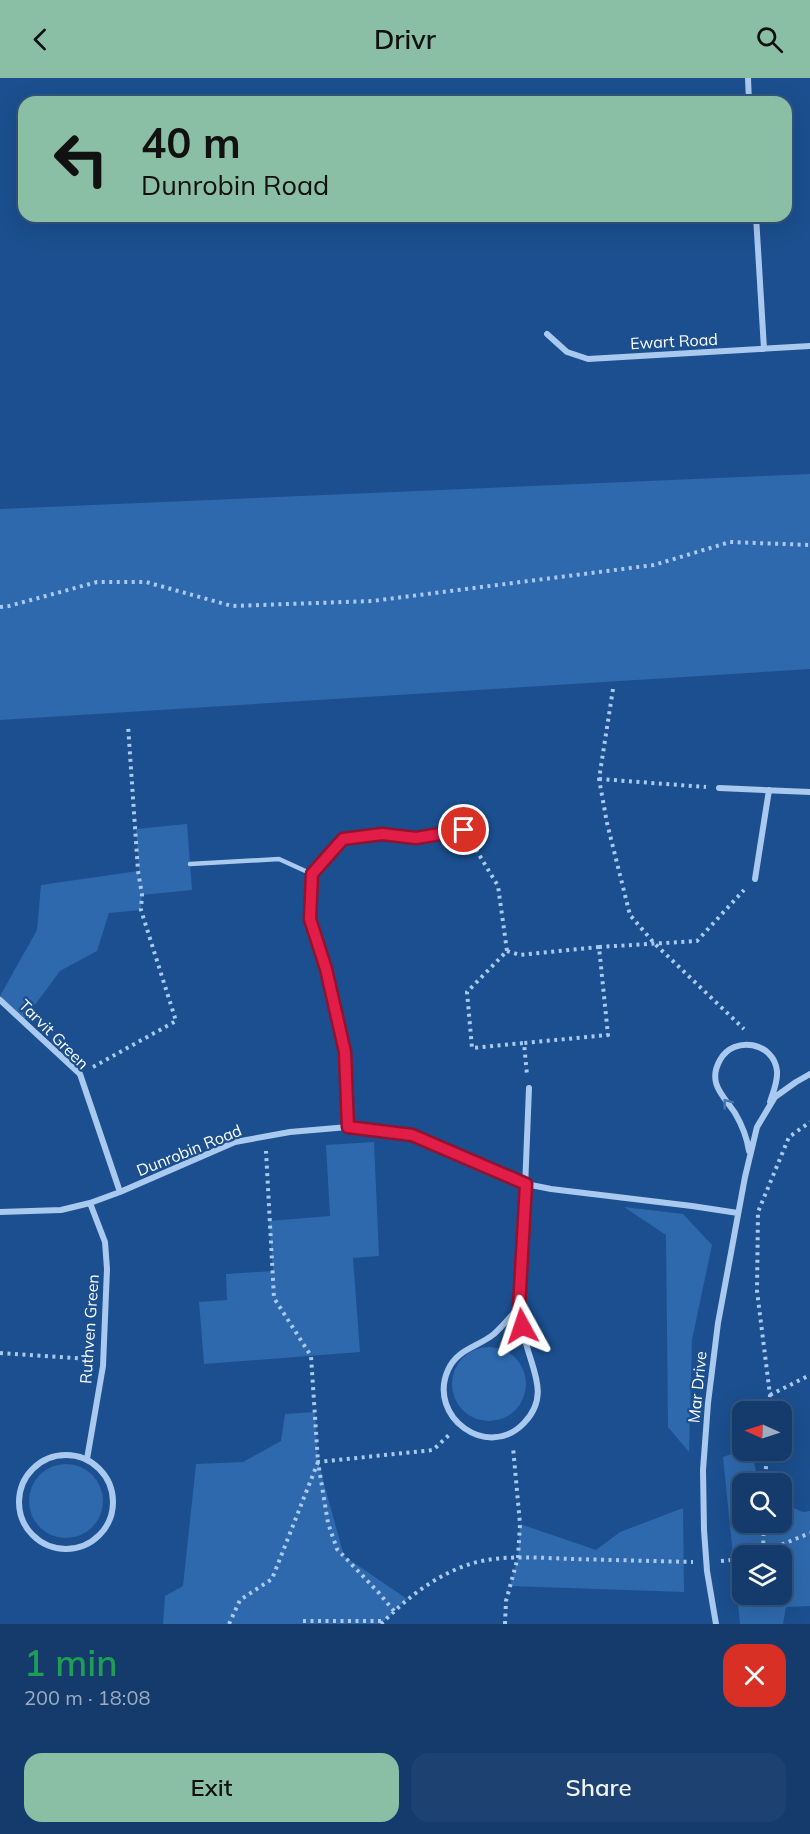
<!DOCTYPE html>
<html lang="en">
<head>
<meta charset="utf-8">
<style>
  :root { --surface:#143b6b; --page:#1d4271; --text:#f1f3f6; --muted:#9dadc1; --line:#33557e; --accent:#8abfa5 }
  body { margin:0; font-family:Mulish,sans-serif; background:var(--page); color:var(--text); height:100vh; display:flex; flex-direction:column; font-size:22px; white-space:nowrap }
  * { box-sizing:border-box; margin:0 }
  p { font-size:20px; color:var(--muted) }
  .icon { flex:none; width:33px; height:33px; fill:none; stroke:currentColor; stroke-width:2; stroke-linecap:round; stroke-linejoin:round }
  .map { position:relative; height:1546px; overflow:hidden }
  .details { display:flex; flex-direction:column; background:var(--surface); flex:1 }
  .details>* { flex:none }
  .banner { position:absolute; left:18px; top:18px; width:774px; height:126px; border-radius:18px; box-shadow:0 6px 24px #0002,0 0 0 2px var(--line); background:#8abfa5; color:#111; overflow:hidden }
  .needle { width:39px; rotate:273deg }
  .tools { position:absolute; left:732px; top:1323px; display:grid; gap:12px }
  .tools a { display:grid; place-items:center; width:60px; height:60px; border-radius:12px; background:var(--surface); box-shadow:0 6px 24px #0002,0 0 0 2px var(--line); font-size:30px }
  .pin { position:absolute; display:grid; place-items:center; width:51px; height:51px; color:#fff; margin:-26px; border:3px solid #fff; border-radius:50%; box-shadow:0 2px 6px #0007 }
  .me { position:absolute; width:66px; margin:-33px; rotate:355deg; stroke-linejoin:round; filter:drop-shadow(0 0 4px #0008) }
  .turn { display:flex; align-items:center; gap:21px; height:126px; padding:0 24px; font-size:27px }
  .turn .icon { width:78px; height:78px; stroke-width:2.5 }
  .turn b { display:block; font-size:42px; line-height:51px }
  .round { display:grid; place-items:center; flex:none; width:63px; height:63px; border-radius:18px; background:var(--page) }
  .headline { display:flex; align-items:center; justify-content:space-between; height:102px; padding:0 24px }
  h1 { font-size:36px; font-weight:600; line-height:45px; color:#1e9e55 }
  .button { display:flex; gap:12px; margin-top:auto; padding:12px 24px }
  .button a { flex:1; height:69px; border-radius:18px; background:var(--accent); color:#111; font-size:24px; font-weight:600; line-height:69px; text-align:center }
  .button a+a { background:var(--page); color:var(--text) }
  header { display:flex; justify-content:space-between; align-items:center; height:78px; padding:0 24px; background:var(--accent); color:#111; font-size:27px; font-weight:600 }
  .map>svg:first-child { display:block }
  .green { fill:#2e69ad; fill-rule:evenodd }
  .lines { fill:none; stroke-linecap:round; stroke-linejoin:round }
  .path { stroke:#a9c9ee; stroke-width:4; stroke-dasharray:3 4.5; stroke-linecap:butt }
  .service { stroke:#a9c9ee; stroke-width:4.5 }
  .minor { stroke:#a9c9ee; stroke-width:6 }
  .oneway { stroke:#4674ac }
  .route-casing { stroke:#92132f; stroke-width:15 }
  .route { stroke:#e11d48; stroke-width:10 }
  .labels { text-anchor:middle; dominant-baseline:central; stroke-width:4.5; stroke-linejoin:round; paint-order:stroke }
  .street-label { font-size:16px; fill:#fff; stroke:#1b4f8f }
</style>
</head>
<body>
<header><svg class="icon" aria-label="back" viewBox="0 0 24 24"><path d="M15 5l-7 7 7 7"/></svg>Drivr<svg class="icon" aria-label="search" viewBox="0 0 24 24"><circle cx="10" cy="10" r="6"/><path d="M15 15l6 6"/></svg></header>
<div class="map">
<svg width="810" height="1546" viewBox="0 0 810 1546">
  <rect width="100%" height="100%" fill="#1b4f8f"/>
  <path class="green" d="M 810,396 L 810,591 L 0,642 L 0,431 Z
    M 187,746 L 192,812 L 142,817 L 141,832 L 109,835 L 97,873 L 60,893 L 23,943 L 0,922 L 0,918 L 37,852 L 41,807 L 138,793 L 140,803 L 136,751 Z
    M 374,1064 L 379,1178 L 353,1180 L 360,1274 L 204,1286 L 199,1224 L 227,1222 L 226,1196 L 273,1193 L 269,1143 L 330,1138 L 326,1067 Z
    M 624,1129 L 683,1136 L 712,1167 L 692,1262 L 689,1374 L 668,1349 L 666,1157 Z
    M452 1306a37 37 0 1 1 74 0a37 37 0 1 1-74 0Z
    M 315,1334 L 318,1384 L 344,1478 L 407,1521 L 381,1546 L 163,1546 L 165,1518 L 183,1508 L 196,1386 L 243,1384 L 281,1363 L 285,1336 Z
    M 743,1372 L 752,1373 L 758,1405 L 742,1406 L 742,1444 L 782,1444 L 782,1425 L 803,1434 L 810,1433 L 810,1528 L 786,1529 L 783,1546 L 740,1546 L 723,1379 ZM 742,1478 L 782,1478 L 782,1516 L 742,1516 Z
    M29 1423a37 37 0 1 1 74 0a37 37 0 1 1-74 0Z
    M 683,1430 L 684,1514 L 510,1508 L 518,1479 L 520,1446 L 596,1472 L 620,1454 Z"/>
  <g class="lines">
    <path class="path" d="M 0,529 L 9,528 L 97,504 L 146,504 L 232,528 L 372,523 L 654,487 L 730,464 L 810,467
      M 613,611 L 599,701 L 607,745 L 630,837 L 654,865 L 744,951
      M 599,701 L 706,709
      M 472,765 L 498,808 L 507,873 L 467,914 L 472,970 L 524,965
      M 599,869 L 697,863 L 744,812
      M 507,873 L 520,877 L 599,869 L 608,957 L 524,965 L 527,997
      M 93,989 L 176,943 L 141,832 L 142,817 L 138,793 L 128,647
      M 0,1275 L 89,1281
      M 770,1317 L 810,1297
      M 769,1334 L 770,1317 L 757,1213 L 758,1134 L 789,1059 L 810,1044
      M 765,1406 L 767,1372
      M 763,1473 L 764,1444
      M 754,1478 L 810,1455
      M 721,1483 L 742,1481
      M 394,1533 L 379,1515 L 337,1471 L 328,1445 L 318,1384 L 433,1372 L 449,1357
      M 303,1543 L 383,1543
      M 229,1546 L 240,1522 L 272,1501 L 318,1384 L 311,1278 L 274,1220 L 266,1073
      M 381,1546 C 404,1523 428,1503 459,1490 C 494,1475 536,1480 573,1481 C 613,1482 653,1483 693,1484
      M 505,1546 L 506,1523 L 518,1479 L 520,1446 L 513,1369"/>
    <path class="service" d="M 190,786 L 279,781 L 312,796"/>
    <path class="minor" d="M 748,0 L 749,24
      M 756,138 L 764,271
      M 547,256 L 567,274 L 588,281 L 810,268
      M 719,710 L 810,714
      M 755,801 L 769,712
      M 0,922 L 80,996 L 120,1114
      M 348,1049 L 345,974 L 326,891 L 310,841 L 312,796 L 343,761 L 382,755 L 416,760 L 464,752
      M 749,1073 C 747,1059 742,1047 735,1035 C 723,1017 707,1005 720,982 C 734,957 774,964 777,993 C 778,1004 773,1014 770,1024
      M 0,1134 L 61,1132 L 90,1125 L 120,1114 L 235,1064 L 290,1054 L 348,1049 L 412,1057 L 526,1106 L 551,1111 L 692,1128 L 738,1135
      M 519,1229 C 511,1238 503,1248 494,1256 C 478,1269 457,1271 448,1292 C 427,1339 488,1383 524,1345 C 548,1320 535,1297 527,1269 C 523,1257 521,1245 519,1233 C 516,1214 522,1180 523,1160 C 525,1110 527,1060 529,1010
      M19 1424a47 47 0 1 1 94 0a47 47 0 1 1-94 0Z
      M 87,1381 L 103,1288 L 107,1191 L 105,1164 L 90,1125
      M 716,1546 L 707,1493 L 704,1452 L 703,1392 L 708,1325 L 718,1245 L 745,1099 L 757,1049 L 775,1019 L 796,1004 L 810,996"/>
  </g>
  <defs><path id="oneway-chevron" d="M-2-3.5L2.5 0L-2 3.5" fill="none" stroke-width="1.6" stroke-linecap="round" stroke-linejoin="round" transform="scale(1.5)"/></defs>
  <use class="oneway" href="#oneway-chevron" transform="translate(727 1025) rotate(-128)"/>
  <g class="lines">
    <defs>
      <path id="route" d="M 464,752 L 416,760 L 382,756 L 343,761 L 312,796 L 310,841 L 326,891 L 345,974 L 348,1049 L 412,1057 L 526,1106 L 519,1229 L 522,1248"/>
    </defs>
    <use href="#route" class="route-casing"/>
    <use href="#route" class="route"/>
  </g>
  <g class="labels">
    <g class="street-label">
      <text transform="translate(674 263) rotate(-3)">Ewart Road</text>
      <text transform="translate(54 956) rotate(45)">Tarvit Green</text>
      <text transform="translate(189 1072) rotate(-22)">Dunrobin Road</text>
      <text transform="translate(89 1251) rotate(-86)">Ruthven Green</text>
      <text transform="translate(697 1309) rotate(-84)">Mar Drive</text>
    </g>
  </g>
</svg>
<div class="tools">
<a><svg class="needle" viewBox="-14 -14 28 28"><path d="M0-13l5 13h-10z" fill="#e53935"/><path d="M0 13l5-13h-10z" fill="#9dadc1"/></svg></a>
<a><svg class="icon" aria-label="search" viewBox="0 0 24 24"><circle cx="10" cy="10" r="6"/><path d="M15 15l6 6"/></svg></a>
<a><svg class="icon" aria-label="layers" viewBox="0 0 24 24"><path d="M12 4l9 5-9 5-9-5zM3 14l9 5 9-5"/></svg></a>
</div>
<div class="pin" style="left:464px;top:752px;background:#d93025"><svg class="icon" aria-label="arrive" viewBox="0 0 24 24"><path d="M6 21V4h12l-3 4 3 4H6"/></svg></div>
<svg class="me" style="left:522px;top:1248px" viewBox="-20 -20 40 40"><path d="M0-17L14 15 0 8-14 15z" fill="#e11d48" stroke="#fff" stroke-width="4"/></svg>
<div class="banner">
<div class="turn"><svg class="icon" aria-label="left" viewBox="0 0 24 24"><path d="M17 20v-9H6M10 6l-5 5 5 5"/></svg><div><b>40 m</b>Dunrobin Road</div></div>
</div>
</div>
<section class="details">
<div class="headline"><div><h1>1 min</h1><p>200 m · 18:08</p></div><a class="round" style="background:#d93025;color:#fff"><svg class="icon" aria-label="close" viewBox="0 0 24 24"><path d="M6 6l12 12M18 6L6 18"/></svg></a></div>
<div class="button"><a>Exit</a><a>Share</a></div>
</section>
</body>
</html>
